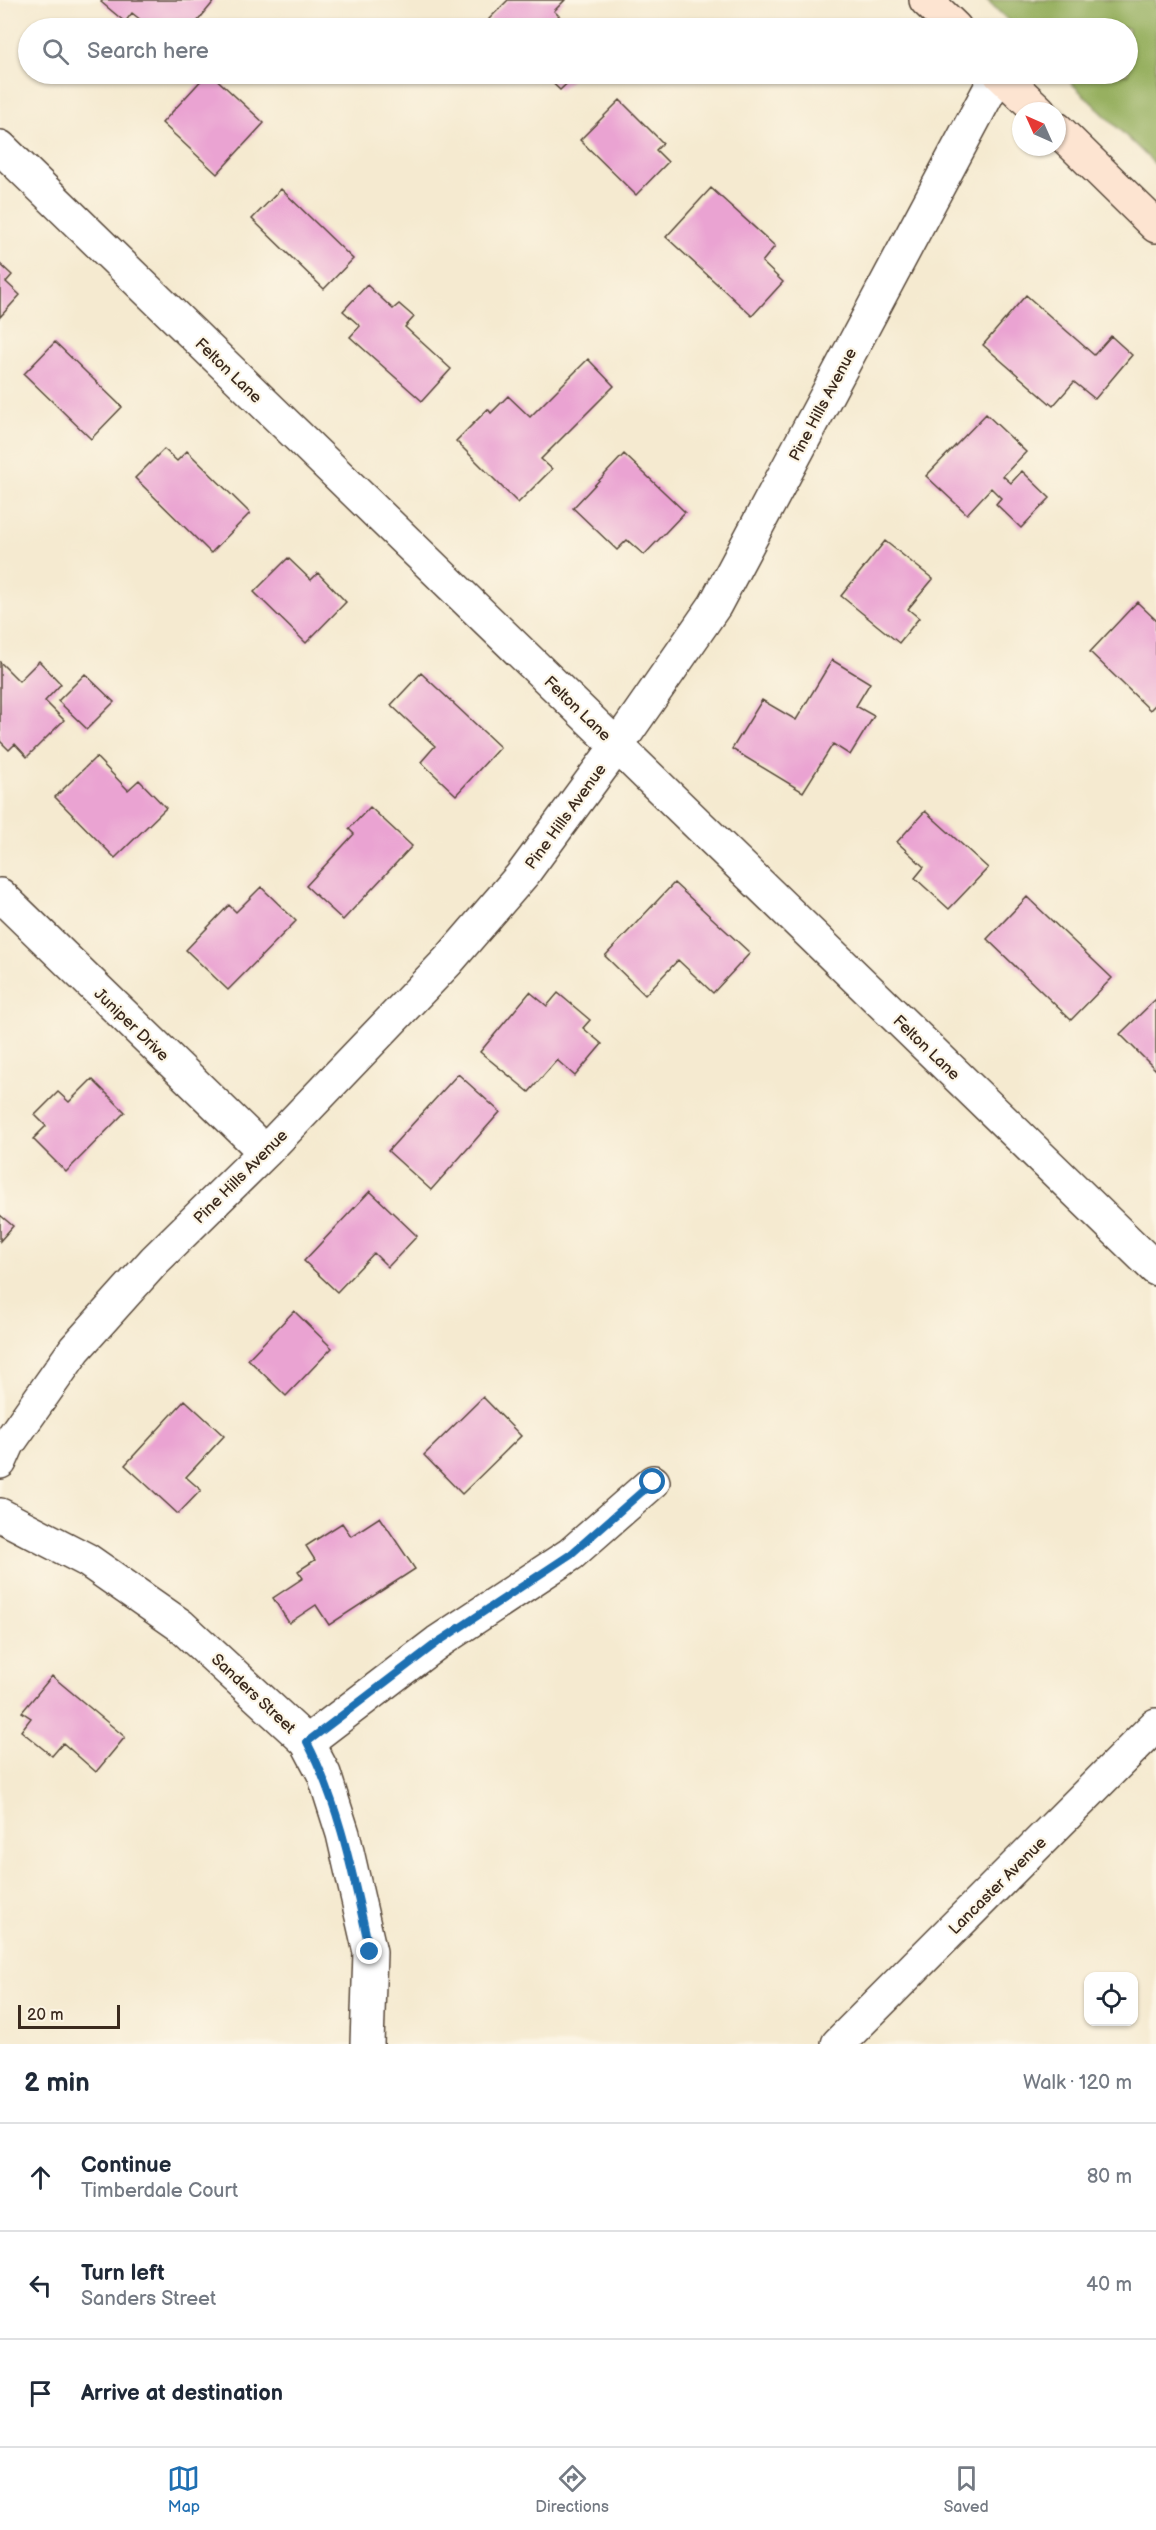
<!DOCTYPE html>
<meta charset="utf-8">
<style>
body{margin:0;font-family:"Balsamiq Sans",sans-serif;background:#f6f6f7;color:#1f2937}
.controls{position:absolute;right:18px;bottom:18px;display:grid;overflow:hidden;border-radius:12px;box-shadow:0 2px 4px #0004}
.controls button{width:54px;height:54px;display:grid;place-items:center;padding:0;border:0;border-bottom:2px solid #e0e1e3;background:#fff;color:#1f2937;font:30px sans-serif}
.compass{position:absolute;left:1012px;top:102px;width:54px;height:54px;border-radius:50%;background:#fff;box-shadow:0 2px 4px #0004;rotate:315deg}
.scale{position:absolute;left:18px;bottom:15px;width:102px;box-sizing:border-box;padding-left:6px;border:3px solid #3b2a1e;border-top:0;font-size:16px;line-height:21px;white-space:nowrap;color:#3b2a1e;-webkit-text-stroke:4px #fcf5e5;paint-order:stroke}
.stop{position:absolute;width:18px;height:18px;margin:-14px;border:4px solid #1f6fb2;border-radius:50%;background:#fff}
.stop.end{background:#1f6fb2;border-color:#fff;box-shadow:0 2px 6px #0008}
.list{margin:0;padding:0;list-style:none}
h2{display:flex;justify-content:space-between;align-items:center;height:78px;margin:0;padding:0 24px;font-size:26px}
h2 small{font-size:20px;font-weight:400;color:#747a83}
.list li{display:grid;grid-template-columns:39px 1fr auto;gap:18px;align-items:center;box-sizing:border-box;height:108px;padding:0 24px;border-top:2px solid #e0e1e3}
.list b{display:block;font-size:22px;white-space:nowrap}
.list p{margin:0;font-size:20px;white-space:nowrap;color:#747a83}
.list em{font-size:20px;font-style:normal;color:#747a83}
.icon{flex:none;width:33px;height:33px;fill:none;stroke:currentColor;stroke-width:2;stroke-linecap:round;stroke-linejoin:round}
.map{position:relative;flex:none;width:1156px;height:2044px;overflow:hidden}
.search{position:absolute;background:#fff;box-shadow:0 2px 4px #0004;left:18px;right:18px;top:18px;height:66px;display:flex;align-items:center;gap:15px;box-sizing:border-box;padding:0 21px;border-radius:33px;color:#747a83;font-size:22px}
.sheet{height:402px;background:#fff}
nav{display:flex;justify-content:space-around;align-items:center;box-sizing:border-box;height:84px;border-top:2px solid #e0e1e3;background:#fff;font-size:16px;color:#747a83}
nav a{display:grid;justify-items:center;gap:3px}
nav .on{color:#1f6fb2}
.map>svg:first-child{display:block}
.forest{fill:#97b061;stroke:#696d40;stroke-width:1.5}
.building{fill:#eaa3d2}
.lines{fill:none;stroke-linecap:round;stroke-linejoin:round}
.street-casing{stroke:#574739;stroke-width:36}
.secondary-casing{stroke:#574739;stroke-width:36}
.street{stroke:#fff;stroke-width:33}
.secondary{stroke:#fde4d1;stroke-width:33}
.route{stroke:#1f6fb2;stroke-width:8}
.labels{text-anchor:middle;stroke-width:4.5;stroke-linejoin:round;paint-order:stroke}
.street-label{font-size:16px;fill:#3b2a1e;stroke:#fcf5e5}
</style>
<div class="map">
<svg width="1156" height="2044" viewBox="0 0 1156 2044">
<rect width="100%" height="100%" fill="#fcf5e5"/>
<filter id="ink" filterUnits="userSpaceOnUse"><feTurbulence type="fractalNoise" baseFrequency=".0167" numOctaves="2"/><feDisplacementMap in="SourceGraphic" scale="12" xChannelSelector="R" yChannelSelector="G"/><feConvolveMatrix kernelMatrix="1 2 1 2 8 2 1 2 1" color-interpolation-filters="sRGB"/></filter>
<filter id="wash" filterUnits="userSpaceOnUse"><feTurbulence type="fractalNoise" baseFrequency=".008" numOctaves="4" result="noise"/><feDisplacementMap in="SourceGraphic" scale="24" xChannelSelector="R" yChannelSelector="G"/><feGaussianBlur stdDeviation="1.35" result="paint"/><feColorMatrix in="noise" values="0 0 0 0 0 0 0 0 0 0 0 0 0 0 0 0 0 1.4 0 .05"/><feComposite in="paint" operator="in"/></filter>
<g filter="url(#wash)">
<rect width="100%" height="100%" fill="#f5ead0"/>
<path class="forest" d="M987 0H1156V165L1062 74H1128V28H1016Z"/>
<g id="blocks">
<path class="building" d="M103 0H215L192 28H151L132 13 125 22 101 2Z
M508 0H565L554 11 571 28H498L489 19Z
M207 74H211L264 123 217 174 162 123Z
M543 74H577L560 90Z
M620 100 663 143 656 150 668 162 636 195 580 140Z
M711 188 775 246 762 262 783 282 752 316 666 237Z
M281 189 353 259 324 289 252 219Z
M0 264 12 275 6 282 20 295 0 317Z
M367 285 393 309 399 304 414 317 405 327 451 369 422 401 350 337 360 326 343 311Z
M1026 295 1094 355 1111 336 1132 355 1095 399 1074 382 1053 406 983 345Z
M55 342 122 407 91 439 24 374Z
M588 359 614 386 541 459 552 469 518 503 456 441 488 409 491 413 508 396 530 417Z
M986 414 1026 452 1003 476 1011 483 1022 471 1050 498 1021 528 996 504 1001 498 991 488 967 514 926 476Z
M164 449 177 461 187 451 250 513 211 553 135 478Z
M624 454 685 512 644 555 627 540 617 550 573 508Z
M885 541 933 579 908 609 919 618 899 643 841 596Z
M288 558 311 580 318 573 346 602 306 643 254 592Z
M1137 602 1156 620V704L1150 710 1090 652Z
M832 660 870 683 856 706 874 716 850 755 833 744 803 792 732 749 762 700 796 720Z
M39 661 61 684 45 701 64 720 27 757 15 744 9 750 0 741V662L19 681Z
M421 673 500 747 456 795 421 762 435 746 391 705Z
M85 674 114 702 87 729 58 701Z
M96 757 128 790 139 780 166 808 115 858 55 797Z
M370 807 412 846 343 920 306 886 354 834 349 829Z
M925 811 988 868 949 909 915 878 924 867 897 842Z
M674 883 750 953 713 993 678 960 645 995 605 956Z
M261 887 296 921 228 990 186 950 229 905 236 912Z
M1027 897 1112 978 1071 1020 987 939Z
M530 992 547 1006 558 993 590 1020 583 1028 602 1044 575 1076 557 1060 529 1092 480 1052Z
M1156 999V1070L1120 1034Z
M458 1074 500 1112 431 1190 388 1151Z
M92 1079 125 1112 66 1172 33 1139 46 1126 35 1115 58 1092 69 1102Z
M370 1191 417 1236 388 1267 374 1253 337 1292 304 1261Z
M0 1215 13 1226 0 1241Z
M294 1311 332 1348 286 1396 248 1359Z
M483 1397 521 1436 462 1494 424 1455Z
M185 1400 224 1436 186 1477 201 1490 178 1514 125 1465Z
M380 1517 415 1569 329 1625 316 1605 289 1623 273 1598 303 1578 298 1571 315 1560 306 1546 342 1523 351 1536Z
M52 1676 125 1737 96 1772 63 1743 52 1756 21 1731 31 1718 22 1712Z"/>
</g>
</g>
<g filter="url(#ink)">
<use href="#blocks" fill-opacity="0" stroke="#574739" stroke-width="1.5"/>
<g class="lines">
<defs>
<path id="street" d="M0 147 1156 1269
M0 895 265 1152
M0 1462 8 1444 75 1349 155 1260 265 1152 448 961 523 874 617 746 715 605 998 74
M0 1515 87 1560 180 1625 307 1742 324 1774 343 1834 370 1952 367 2044
M307 1742 438 1642 571 1554 653 1482
M838 2044 1156 1725"/>
<path id="secondary" d="M926 0 955 28
M1000 74 1039 111
M1057 129 1156 226"/>
</defs>
<use href="#street" class="street-casing"/>
<use href="#secondary" class="secondary-casing"/>
<use href="#street" class="street"/>
<use href="#secondary" class="secondary"/>
</g>
</g>
<g class="lines" filter="url(#ink)">
<path class="route" d="M370 1952C354 1881 341 1808 307 1742L438 1642 571 1554 653 1482"/>
</g>
<g class="labels">
<g class="street-label">
<text transform="translate(229 370) rotate(44)" y="6">Felton Lane</text>
<text transform="translate(822 404) rotate(-62)" y="6">Pine Hills Avenue</text>
<text transform="translate(578 708) rotate(44)" y="6">Felton Lane</text>
<text transform="translate(565 816) rotate(-54)" y="6">Pine Hills Avenue</text>
<text transform="translate(132 1024) rotate(44)" y="6">Juniper Drive</text>
<text transform="translate(927 1047) rotate(44)" y="6">Felton Lane</text>
<text transform="translate(240 1176) rotate(-45)" y="6">Pine Hills Avenue</text>
<text transform="translate(254 1693) rotate(43)" y="6">Sanders Street</text>
<text transform="translate(997 1885) rotate(-45)" y="6">Lancaster Avenue</text>
</g>
</g>
</svg>
<div class="controls">
<button><svg class="icon" aria-label="locate" viewBox="0 0 24 24"><circle cx="12" cy="12" r="6"/><path d="M12 2v4M12 18v4M2 12h4M18 12h4"/></svg></button>
</div>
<svg class="compass" viewBox="-18 -18 36 36"><path d="M0-13l5 13h-10z" fill="#e53935"/><path d="M0 13l5-13h-10z" fill="#747a83"/></svg>
<div class="scale">20 m</div>
<div class="stop" style="left:653px;top:1482px"></div>
<div class="stop end" style="left:370px;top:1952px"></div>
<div class="search"><svg class="icon" aria-label="search" viewBox="0 0 24 24"><circle cx="10" cy="10" r="6"/><path d="M15 15l6 6"/></svg>Search here</div>
</div>
<section class="sheet">
<h2>2 min<small>Walk · 120 m</small></h2>
<ul class="list">
<li><svg class="icon" aria-label="ahead" viewBox="0 0 24 24"><path d="M12 20V5M6 11l6-6 6 6"/></svg><div><b>Continue</b><p>Timberdale Court</p></div><em>80 m</em></li>
<li><svg class="icon" aria-label="left" viewBox="0 0 24 24"><path d="M17 20v-9H6M10 6l-5 5 5 5"/></svg><div><b>Turn left</b><p>Sanders Street</p></div><em>40 m</em></li>
<li><svg class="icon" aria-label="arrive" viewBox="0 0 24 24"><path d="M6 21V4h12l-3 4 3 4H6"/></svg><div><b>Arrive at destination</b></div></li>
</ul>
</section>
<nav>
<a class="on"><svg class="icon" aria-label="map" viewBox="0 0 24 24"><path d="M3 6l6-2 6 2 6-2v14l-6 2-6-2-6 2zM9 4v14M15 6v14"/></svg>Map</a>
<a><svg class="icon" aria-label="directions" viewBox="0 0 24 24"><path d="M12 3l9 9-9 9-9-9zM9 14v-3h6M13 9l2 2-2 2"/></svg>Directions</a>
<a><svg class="icon" aria-label="saved" viewBox="0 0 24 24"><path d="M7 4h10v16l-5-4-5 4z"/></svg>Saved</a>
</nav>
